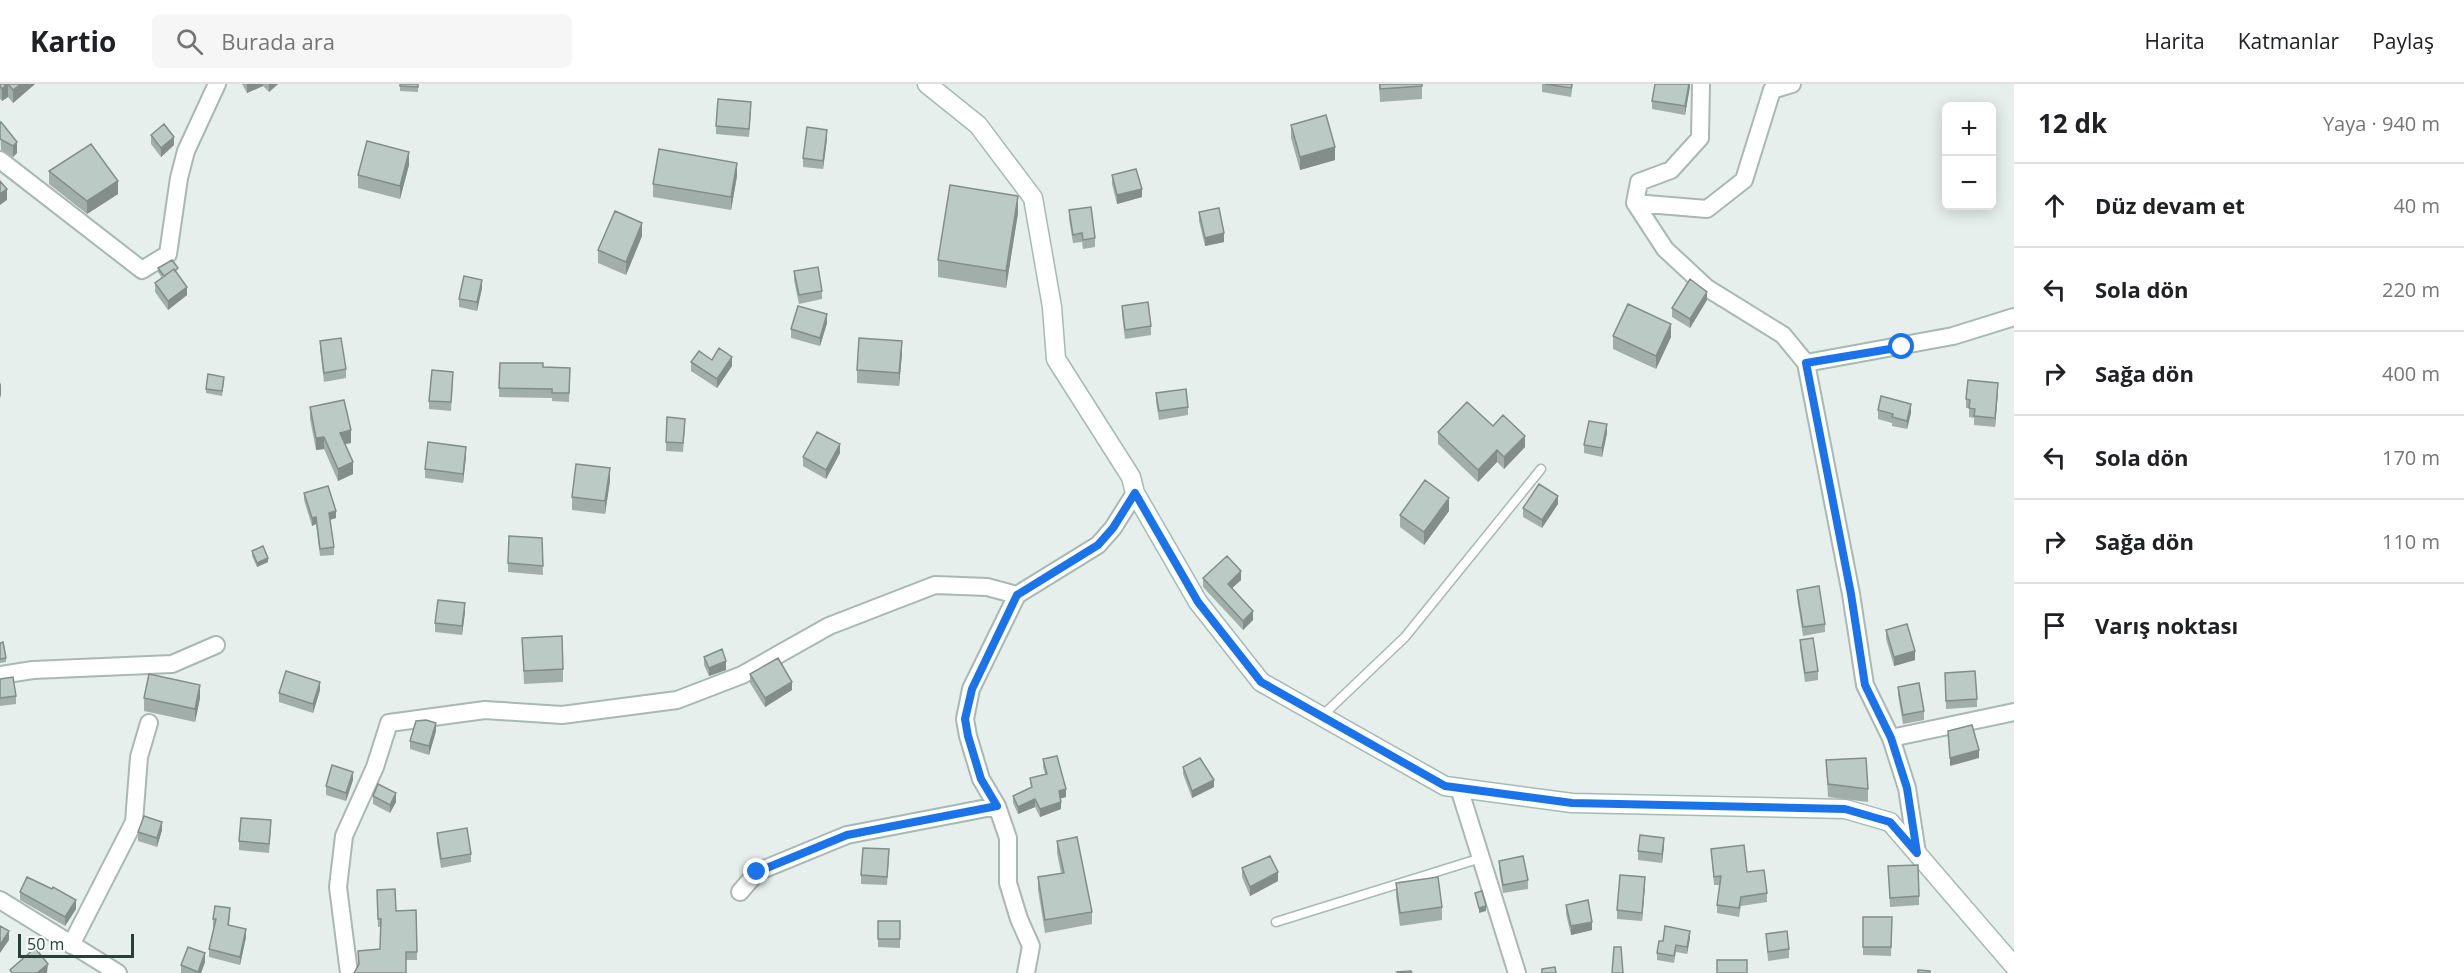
<!DOCTYPE html>
<html lang="tr">
<meta charset="utf-8">
<style>
body{margin:0;font-family:"Open Sans",sans-serif;background:#f6f6f6;color:#202124}
.controls{position:absolute;right:18px;top:18px;display:grid;overflow:hidden;border-radius:9px;box-shadow:0 3px 15px #0003}
.controls button{width:54px;height:54px;display:grid;place-items:center;padding:0;border:0;border-bottom:2px solid #e0e0e0;background:#fff;color:#202124;font:30px sans-serif}
.scale{position:absolute;left:18px;bottom:15px;width:116px;box-sizing:border-box;padding-left:6px;border:3px solid #24423a;border-top:0;font-size:16px;line-height:21px;white-space:nowrap;color:#24423a;-webkit-text-stroke:4px #f7fbf9;paint-order:stroke}
.stop{position:absolute;width:18px;height:18px;margin:-14px;border:4px solid #1a73e8;border-radius:50%;background:#fff}
.stop.end{background:#1a73e8;border-color:#fff;box-shadow:0 2px 6px #0008}
.list{margin:0;padding:0;list-style:none}
h2{display:flex;justify-content:space-between;align-items:center;height:78px;margin:0;padding:0 24px;font-size:26px}
h2 small{font-size:20px;font-weight:400;color:#757577}
.list li{display:grid;grid-template-columns:39px 1fr auto;gap:18px;align-items:center;box-sizing:border-box;height:84px;padding:0 24px;border-top:2px solid #e0e0e0}
.list b{display:block;font-size:22px;white-space:nowrap}
.list em{font-size:20px;font-style:normal;color:#757577}
.icon{flex:none;width:33px;height:33px;fill:none;stroke:currentColor;stroke-width:2;stroke-linecap:round;stroke-linejoin:round}
.map{position:relative;flex:none;width:2014px;height:889px;overflow:hidden}
header{display:flex;align-items:center;gap:36px;box-sizing:border-box;height:84px;padding:0 30px;background:#fff;border-bottom:2px solid #e0e0e0}
header strong{font-size:28px}
nav{display:flex;gap:33px;margin-inline-start:auto;font-size:21px}
.search{width:420px;height:54px;background:#f6f6f6;display:flex;align-items:center;gap:15px;box-sizing:border-box;padding:0 21px;border-radius:9px;color:#757577;font-size:22px}
main{display:flex}
aside{flex:1;background:#fff}
.map>svg:first-child{display:block}
.lines{fill:none;stroke-linecap:round;stroke-linejoin:round}
.lane-casing{stroke:#a8b8b2;stroke-width:11}
.street-casing{stroke:#a8b8b2;stroke-width:20}
.secondary-casing{stroke:#a4bbb3;stroke-width:21}
.lane{stroke:#fff;stroke-width:8}
.street{stroke:#fff;stroke-width:16}
.secondary{stroke:#fff;stroke-width:18}
.wall{fill:#a1aea9}
.shaded-wall{fill:#838d89}
.building{fill:#bbcac4;stroke:#838d89;stroke-width:1.5}
.route{stroke:#1a73e8;stroke-width:8}
</style>
<header>
<strong>Kartio</strong>
<div class="search"><svg class="icon" aria-label="search" viewBox="0 0 24 24"><circle cx="10" cy="10" r="6"/><path d="M15 15l6 6"/></svg>Burada ara</div>
<nav><a>Harita</a><a>Katmanlar</a><a>Paylaş</a></nav>
</header>
<main>
<div class="map">
<svg width="2014" height="889" viewBox="0 0 2014 889">
<rect width="100%" height="100%" fill="#e6efeb"/>
<g class="lines">
<defs>
<path id="lane" d="M1321 633 1405 553 1541 385
M1276 838 1481 774"/>
<path id="street" d="M1701 0 1700 54 1671 86 1639 98 1635 119 1665 165 1707 204 1783 251 1806 279 1851 510 1865 601 1891 654 1907 704 1917 769
M0 76 142 186 168 170 179 94 186 67 217 0
M1635 119 1707 125 1744 96 1772 6 1792 0
M1806 279 1953 252 2014 233
M0 591 33 586 172 580 216 561
M1891 654 2014 628
M1459 704 1517 889
M740 808 757 788 847 751 997 722
M0 816 118 889
M71 861 134 738 139 673 149 639
M349 889 338 803 344 752 375 683 389 639 485 626 562 631 677 616 742 591 829 542 935 501 987 503 1017 511
M1026 889 1031 862 1019 835 1008 799V754L997 722 981 695 968 652 965 635 971 605 1017 511 1098 461 1113 444 1135 409"/>
<path id="secondary" d="M927 0 978 41 1033 114 1052 223 1056 275 1131 393 1135 409 1198 518 1261 598 1445 702 1572 719 1845 725 1890 738 2014 882"/>
</defs>
<use href="#lane" class="lane-casing"/>
<use href="#street" class="street-casing"/>
<use href="#secondary" class="secondary-casing"/>
<use href="#lane" class="lane"/>
<use href="#street" class="street"/>
<use href="#secondary" class="secondary"/>
</g>
<path class="wall" d="M0 0H35L13 19 8 13 2 17 0 15Z
M242 0H278L269 8 263 2 247 9Z
M400 0H418V8L400 7Z
M1379 0H1422V15L1380 18Z
M1542 0H1573L1571 13 1542 8Z
M1690 0 1685 31 1652 25V17Z
M751 26 749 53 716 50V42Z
M0 40 17 69 13 73 1 66Z
M1291 41 1335 76 1300 86 1291 54Z
M151 51 174 61 161 73 151 60Z
M827 55 823 85 803 83V74Z
M409 81 400 115 358 104V91Z
M49 87 118 110 87 130 49 100Z
M1112 91 1142 113 1117 120 1112 100Z
M737 92 731 126 653 113V100Z
M1069 126 1095 154V163L1083 165 1082 158 1073 159 1069 135Z
M1199 128 1224 158 1205 162 1199 137Z
M1018 129 1006 204 938 193V176Z
M642 152 626 191 598 179V166Z
M158 184 178 189 177 190 187 211 168 226 155 208V199L162 194 158 188Z
M794 187 822 207V215L799 220 794 196Z
M482 204 477 227 459 223V215Z
M1707 216 1690 244 1672 233V224Z
M1122 222 1151 242V251L1125 255 1122 231Z
M827 239 820 262 791 254V245Z
M1613 252 1671 253 1656 285 1613 265Z
M320 257 346 285V294L324 298 320 265Z
M902 270 899 302 857 299V286Z
M712 276 732 282 717 304 691 287V278Z
M543 283 570 284 569 318 552 317V314L499 313V304Z
M453 296 451 327 429 325V317Z
M224 298 222 312 206 309V305Z
M1998 308 1995 343 1974 341V334L1969 333V324H1966V315Z
M1156 309 1188 323V331L1159 336 1156 318Z
M310 323 351 359 345 360 353 390 338 397 324 365 316 366 310 335Z
M1878 326 1911 329 1907 345 1892 342V339L1878 335Z
M1493 342 1525 363 1504 385 1497 378 1478 398 1438 360V348Z
M685 343 683 368 666 367V358Z
M1607 349 1602 373 1584 369V361Z
M840 369 826 395 803 382V373Z
M466 372 463 399 425 394V385Z
M610 397 605 430 572 426V413Z
M304 409 336 434 330 436 334 463V471L320 472 316 440 312 442 304 416Z
M1558 420 1542 444 1523 433V424Z
M1449 427 1424 461 1400 443V431Z
M542 454 543 491 508 488V479Z
M252 467 268 478 257 483 252 472Z
M1203 494 1241 496 1232 504 1253 536 1243 546 1203 503Z
M1797 506 1825 540V548L1803 552 1797 514Z
M465 528 462 551 435 548V539Z
M1886 546 1915 576 1894 582 1886 555Z
M522 554 563 585V598L524 600Z
M1800 556 1818 587V596L1805 598 1800 564Z
M0 559 6 574V578L0 579Z
M704 573 726 586 709 592 704 581Z
M1945 589 1977 615V623L1946 625Z
M750 590 792 606 765 623 750 599Z
M0 595 16 612V620L0 622Z
M1898 603 1924 627V636L1903 640 1898 611Z
M320 606 313 629 279 618V609Z
M144 614H200L195 638 144 627Z
M436 647 429 671 410 665V657Z
M1043 675 1066 713 1060 714 1061 725 1040 733 1035 723 1018 730 1013 719V712L1031 704 1030 694 1045 690 1043 683Z
M1826 676 1868 705V718L1828 713Z
M1183 683 1214 703 1192 714 1183 690Z
M353 696 346 717 326 711V702Z
M373 712 396 718 390 729 373 720Z
M271 745 269 769 239 766V757Z
M162 746 157 763 138 757V748Z
M437 749 471 770V778L441 784 437 758Z
M1057 757 1092 828V840L1045 849 1038 806V793L1061 789 1057 769Z
M1664 762 1662 779 1638 776V767Z
M1711 765 1747 788 1767 809V818L1741 822 1739 833 1717 829V821L1720 801H1714Z
M889 774 887 801 861 800V791Z
M1499 777 1528 796V805L1503 809 1499 785Z
M1888 782 1919 812V821L1890 823Z
M1242 784 1278 797 1250 812 1242 793Z
M1396 799 1442 823V836L1400 842 1396 812Z
M1645 801 1642 837 1617 835V826Z
M377 806 396 827 416 826 417 876H406L359 882 358 867 380 865 381 843H378Z
M20 808 76 825 65 842 20 816Z
M1566 821 1592 846 1571 851 1566 830Z
M230 831 229 841 246 853 240 881 209 873V865L214 843H213V835Z
M1863 833H1892L1891 872 1863 871Z
M878 837H900V864L878 863Z
M1766 850 1789 865V874L1768 877Z
M1690 854 1687 870 1676 868 1674 879 1657 876V869L1663 857Z
M205 878 201 889H181V881Z"/>
<path class="shaded-wall" d="M8 0V13L2 17V5Z
M21 0H35L13 19V6Z
M247 0H263V2L247 9Z
M269 0H278L269 8Z
M1689 0H1690V3L1685 31V22Z
M827 46V55L823 85V77Z
M174 53V61L161 73V64Z
M17 58V69L13 73V62Z
M1335 63V76L1300 86V73Z
M409 68V81L400 115V102Z
M737 79V92L731 126V113Z
M118 97V110L87 130V117Z
M7 105V116L0 121V110Z
M1142 105V113L1117 120V111Z
M1018 112V129L1006 204V187Z
M642 139V152L626 191V178Z
M1224 149V158L1205 162V154Z
M482 196V204L477 227V218Z
M187 203V211L168 226V217Z
M1707 208V216L1690 244V235Z
M827 230V239L820 262V254Z
M1671 240V253L1656 285V272Z
M902 257V270L899 302V289Z
M732 273V282L717 304V295Z
M1 298V311L0 314V301Z
M1998 299V308L1995 343V334Z
M1911 320V329L1907 345V337Z
M1607 340V349L1602 373V364Z
M351 346V359L340 361V349Z
M1525 352V363L1504 385V373Z
M324 353V365L316 366V354Z
M840 360V369L826 395V386Z
M466 363V372L463 399V390Z
M1497 366V378L1478 398V386Z
M353 378V390L338 397V385Z
M610 384V397L605 430V417Z
M1558 412V420L1542 444V436Z
M1449 414V427L1424 461V448Z
M336 427V434L329 436V429Z
M316 433V440L312 442V434Z
M268 474V478L257 483V479Z
M1241 487V496L1228 508V500Z
M465 519V528L462 551V542Z
M1253 527V536L1243 546V537Z
M1915 567V576L1894 582V573Z
M726 577V586L709 592V584Z
M320 598V606L313 629V620Z
M792 598V606L765 623V614Z
M200 601V614L195 638V625Z
M436 639V647L429 671V662Z
M1979 666V674L1950 682V674Z
M353 688V696L346 717V709Z
M1214 696V703L1192 714V707Z
M1066 705V713L1059 715V707Z
M396 709V718L390 729V721Z
M1035 715V723L1018 730V723Z
M1061 718V725L1040 733V725Z
M162 738V746L157 763V754Z
M1664 754V762L1662 779V770Z
M1278 788V797L1250 812V803Z
M1645 793V801L1642 837V829Z
M76 816V825L65 842V833Z
M1486 822V827L1479 829V824Z
M1592 838V846L1571 851V842Z
M246 845V853L240 881V873Z
M9 847V856L0 869V861Z
M1690 847V854L1687 870V863Z
M205 869V878L201 889H198Z
M48 880 47 889H37Z"/>
<path class="building" d="M0 0H7L2 5 0 2Z
M8 0H21L13 6Z
M400 0H418V3L400 2Z
M1380 0H1422V2L1380 5Z
M1545 0H1572L1571 4Z
M1655 0H1689L1685 22 1652 17Z
M718 15 751 18 749 45 716 42Z
M1326 31 1335 63 1300 73 1291 41Z
M1 38 17 58 13 62 0 55V40Z
M164 40 174 53 161 64 151 51Z
M807 43 827 46 823 77 803 74Z
M367 57 409 68 400 102 358 91Z
M91 60 118 97 87 117 49 87Z
M659 65 737 79 731 113 653 100Z
M1136 85 1142 105 1117 111 1112 91Z
M0 97 7 105 0 110Z
M950 101 1018 112 1006 187 938 176Z
M1091 123 1095 154 1083 156 1082 149 1073 151 1069 126Z
M1219 124 1224 149 1205 154 1199 128Z
M615 127 642 139 626 178 598 166Z
M172 176 178 184 175 187 174 185 164 192 158 184Z
M818 183 822 207 799 211 794 187Z
M174 185 187 203 168 217 155 199Z
M464 192 482 196 477 218 459 215Z
M1690 195 1707 208 1690 235 1672 224Z
M1148 218 1151 242 1125 246 1122 222Z
M1628 220 1671 240 1656 272 1613 252Z
M798 222 827 230 820 254 791 245Z
M341 254 346 285 324 289 320 257Z
M859 254 902 257 899 289 857 286Z
M719 264 732 273 717 295 691 278 699 267 712 276Z
M500 279H543V283L570 284 569 309H552V305L499 304Z
M432 286 453 288 451 318 429 317Z
M208 290 224 293 222 307 206 305Z
M1968 296 1998 299 1995 334 1974 332 1975 325 1969 324 1970 316 1966 315Z
M1186 305 1188 323 1159 327 1156 309Z
M1881 312 1911 320 1907 337 1892 333 1893 330 1878 326Z
M344 316 351 346 340 349 353 378 338 385 324 353 316 354 310 323Z
M1467 318 1493 342 1503 331 1525 352 1504 373 1497 366 1478 386 1438 348Z
M667 333 685 335 683 359 666 358Z
M1589 337 1607 340 1602 364 1584 361Z
M817 348 840 360 826 386 803 373Z
M428 358 466 363 463 390 425 385Z
M576 380 610 384 605 417 572 413Z
M1425 396 1449 414 1424 448 1400 431Z
M1539 400 1558 412 1542 436 1523 424Z
M328 402 336 427 329 429 334 463 320 465 316 433 312 434 304 409Z
M509 452 542 454 543 482 508 479Z
M263 462 268 474 257 479 252 467Z
M1227 472 1241 487 1228 500 1253 527 1243 537 1203 494Z
M1819 502 1825 540 1803 543 1797 506Z
M438 516 465 519 462 542 435 539Z
M1907 540 1915 567 1894 573 1886 546Z
M562 552 563 585 524 587 522 554Z
M1813 554 1818 587 1805 589 1800 556Z
M3 558 6 574 0 575V559Z
M722 565 726 577 709 584 704 573Z
M778 574 792 598 765 614 750 590Z
M286 587 320 598 313 620 279 609Z
M1975 587 1977 615 1946 617 1945 589Z
M149 590 200 601 195 625 144 614Z
M13 593 16 612 0 614V595Z
M1919 599 1924 627 1903 631 1898 603Z
M426 636 436 639 429 662 410 657 416 637Z
M1972 641 1979 666 1950 674 1948 647Z
M1057 672 1066 705 1059 707 1061 718 1040 725 1035 715 1018 723 1013 712 1032 703 1030 694 1047 690 1043 675Z
M1200 674 1214 696 1192 707 1183 683Z
M1866 674 1868 705 1828 700 1826 676Z
M332 681 353 688 346 709 326 702Z
M378 700 396 709 390 721 373 712Z
M144 732 162 738 157 754 138 748Z
M241 734 271 736 269 760 239 757Z
M467 744 471 770 441 775 437 749Z
M1640 751 1664 754 1662 770 1638 767Z
M1077 753 1092 828 1045 836 1038 793 1064 789 1057 757Z
M1744 761 1747 788 1764 786 1767 809 1741 813 1739 824 1717 821 1721 792 1714 793 1711 765Z
M863 764 889 765 887 793 861 791Z
M1270 772 1278 788 1250 803 1242 784Z
M1523 772 1528 796 1503 801 1499 777Z
M1918 781 1919 812 1890 814 1888 782Z
M1620 791 1645 793 1642 829 1617 826Z
M27 793 52 805 53 803 76 816 65 833 20 808Z
M1438 793 1442 823 1400 829 1396 799Z
M395 805 396 827 416 826 417 868H406V889H354L359 880 358 867 380 865 381 835H378L377 806Z
M1482 807 1486 822 1479 824 1475 809Z
M1588 816 1592 838 1571 842 1566 821Z
M215 822 230 824 228 841 246 845 240 873 209 865 216 835H213Z
M1863 833H1892L1891 863H1863Z
M878 837H900V855H878Z
M0 842 9 847 0 861Z
M1665 842 1690 847 1687 863 1676 861 1674 872 1657 869 1659 857H1663Z
M1787 847 1789 865 1768 868 1766 850Z
M188 863 205 869 198 888 181 881Z
M1614 863H1621L1623 889H1612Z
M35 864 48 880 37 889H12L10 886Z
M1717 876H1747V889H1717Z
M1555 883 1556 889H1542V885Z
M1918 886 1930 887V889H1918Z
M1411 887 1412 889H1398L1397 888Z"/>
<g class="lines">
<path class="route" d="M757 788 847 751 997 722 981 695 968 652 965 635 972 605 1017 511 1098 461 1113 444 1135 409 1198 518 1261 598 1445 702 1572 719 1845 725 1890 738 1917 769 1907 704 1891 654 1865 601 1851 510 1806 279 1902 263"/>
</g>
</svg>
<div class="controls">
<button>+</button>
<button>−</button>
</div>
<div class="scale">50 m</div>
<div class="stop" style="left:1902px;top:263px"></div>
<div class="stop end" style="left:757px;top:788px"></div>
</div>
<aside>
<h2>12 dk<small>Yaya · 940 m</small></h2>
<ul class="list">
<li><svg class="icon" aria-label="ahead" viewBox="0 0 24 24"><path d="M12 20V5M6 11l6-6 6 6"/></svg><div><b>Düz devam et</b></div><em>40 m</em></li>
<li><svg class="icon" aria-label="left" viewBox="0 0 24 24"><path d="M17 20v-9H6M10 6l-5 5 5 5"/></svg><div><b>Sola dön</b></div><em>220 m</em></li>
<li><svg class="icon" aria-label="right" viewBox="0 0 24 24"><path d="M7 20v-9h11M14 6l5 5-5 5"/></svg><div><b>Sağa dön</b></div><em>400 m</em></li>
<li><svg class="icon" aria-label="left" viewBox="0 0 24 24"><path d="M17 20v-9H6M10 6l-5 5 5 5"/></svg><div><b>Sola dön</b></div><em>170 m</em></li>
<li><svg class="icon" aria-label="right" viewBox="0 0 24 24"><path d="M7 20v-9h11M14 6l5 5-5 5"/></svg><div><b>Sağa dön</b></div><em>110 m</em></li>
<li><svg class="icon" aria-label="arrive" viewBox="0 0 24 24"><path d="M6 21V4h12l-3 4 3 4H6"/></svg><div><b>Varış noktası</b></div></li>
</ul>
</aside>
</main>
